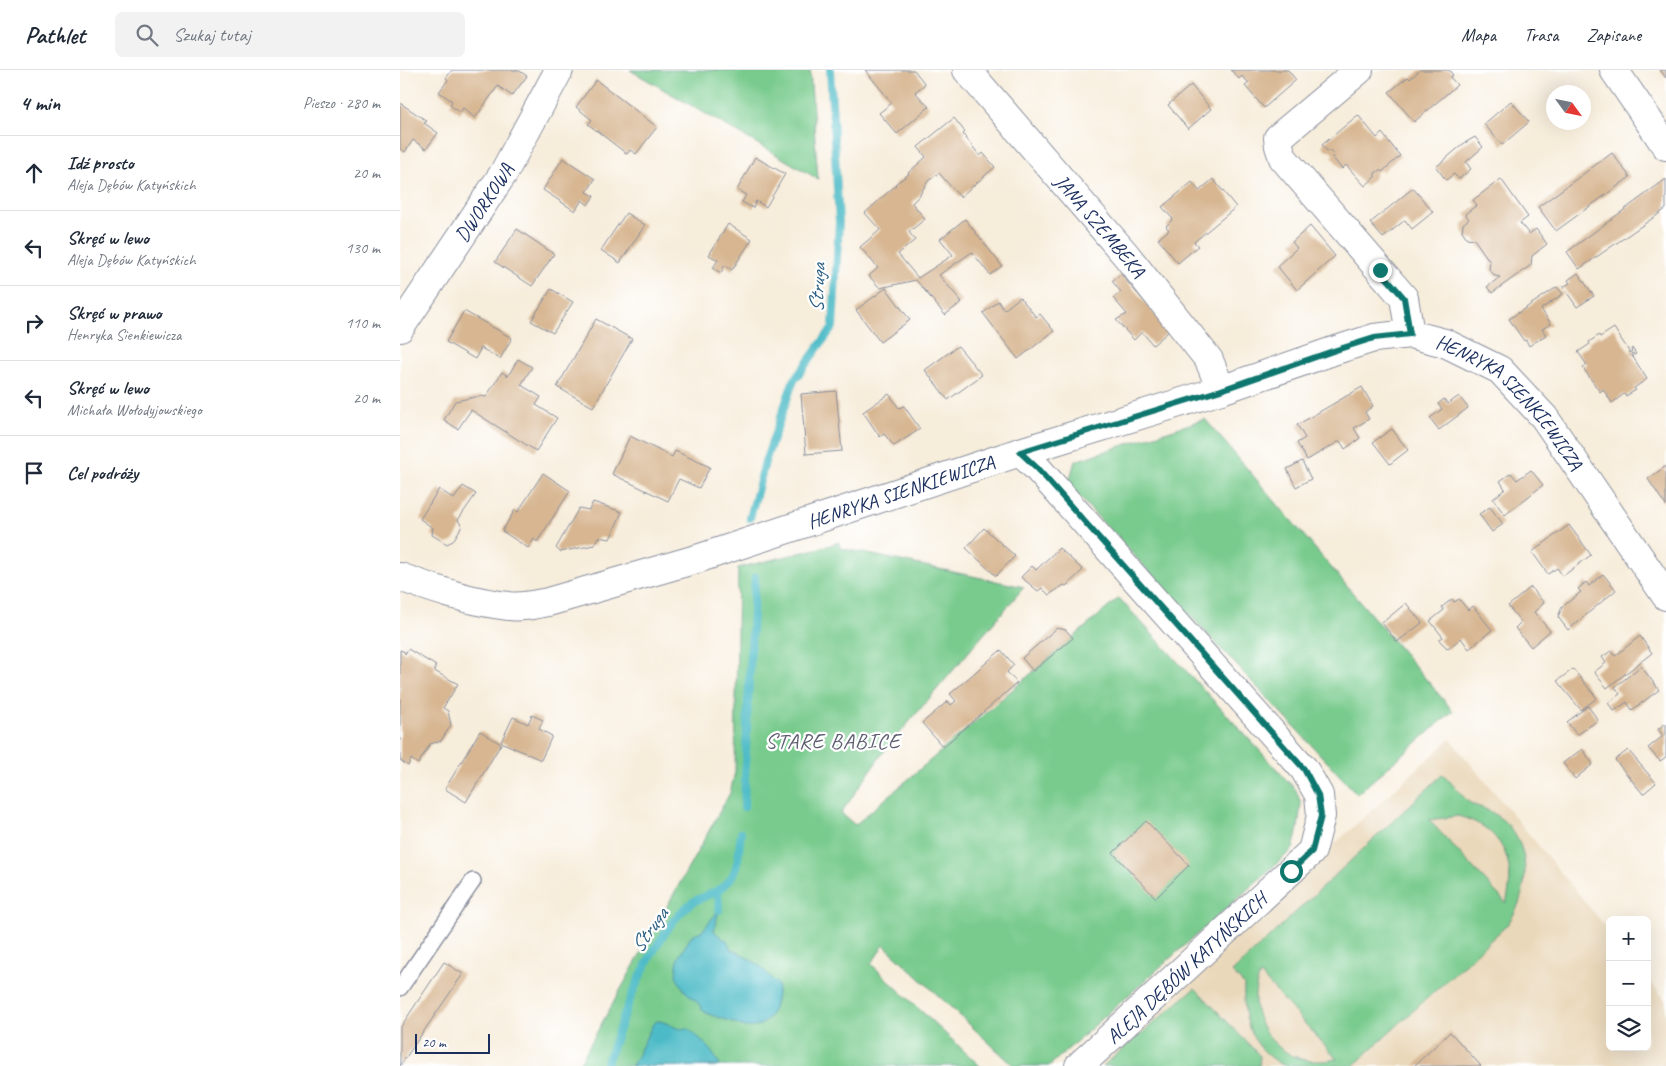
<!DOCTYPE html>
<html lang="pl">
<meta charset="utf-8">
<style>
body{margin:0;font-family:Caveat,sans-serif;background:#f2f2f3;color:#1f2937}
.controls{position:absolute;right:15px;bottom:15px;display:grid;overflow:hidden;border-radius:8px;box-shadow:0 5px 20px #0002}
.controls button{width:45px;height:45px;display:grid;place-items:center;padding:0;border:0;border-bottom:1px solid #e0e1e3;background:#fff;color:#1f2937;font:25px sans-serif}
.compass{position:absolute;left:1146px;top:15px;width:45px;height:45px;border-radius:50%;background:#fff;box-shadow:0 5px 20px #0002;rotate:123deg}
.scale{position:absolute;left:15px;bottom:12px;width:75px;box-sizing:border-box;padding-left:5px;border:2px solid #1b2f5e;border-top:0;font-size:14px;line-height:18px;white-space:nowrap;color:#1b2f5e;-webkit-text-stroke:4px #fff;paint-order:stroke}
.stop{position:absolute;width:15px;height:15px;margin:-11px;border:4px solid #0f766e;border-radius:50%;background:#fff}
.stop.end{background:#0f766e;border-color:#fff;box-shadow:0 1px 5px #0008}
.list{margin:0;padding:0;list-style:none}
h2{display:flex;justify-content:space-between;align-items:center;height:65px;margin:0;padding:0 20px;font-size:21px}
h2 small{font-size:16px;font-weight:400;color:#747a83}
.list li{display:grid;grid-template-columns:32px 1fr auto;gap:15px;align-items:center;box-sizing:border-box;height:75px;padding:0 20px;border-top:1px solid #e0e1e3}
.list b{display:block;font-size:19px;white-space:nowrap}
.list p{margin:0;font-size:16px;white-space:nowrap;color:#747a83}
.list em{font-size:16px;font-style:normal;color:#747a83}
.icon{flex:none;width:28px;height:28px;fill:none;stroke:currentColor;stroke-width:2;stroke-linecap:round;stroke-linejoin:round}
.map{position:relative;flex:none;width:1266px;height:996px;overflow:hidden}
header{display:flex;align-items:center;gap:30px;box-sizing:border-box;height:70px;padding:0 25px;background:#fff;border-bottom:1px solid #e0e1e3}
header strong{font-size:24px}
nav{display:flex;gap:28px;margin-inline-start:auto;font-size:18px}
.search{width:350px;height:45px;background:#f2f2f3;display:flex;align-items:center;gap:12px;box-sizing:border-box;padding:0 18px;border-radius:8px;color:#747a83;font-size:19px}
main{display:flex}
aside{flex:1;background:#fff}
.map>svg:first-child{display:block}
.built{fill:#ead8ba}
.green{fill:#78cb8d;stroke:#4a7d76;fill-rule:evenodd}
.water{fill:#4ebbc7;stroke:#347592}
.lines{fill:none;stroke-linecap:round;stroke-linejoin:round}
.stream{stroke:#4ebbc7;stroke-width:8}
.building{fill:#d7b691}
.service-casing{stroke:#898e9c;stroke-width:18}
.minor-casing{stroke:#898e9c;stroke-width:30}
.tertiary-casing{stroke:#898e9c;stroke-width:30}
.service{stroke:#fff;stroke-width:15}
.minor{stroke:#fff;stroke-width:28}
.tertiary{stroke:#fff;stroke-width:28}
.route{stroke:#0f766e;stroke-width:6}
.labels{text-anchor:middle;stroke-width:4.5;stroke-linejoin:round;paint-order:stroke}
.street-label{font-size:20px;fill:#1b2f5e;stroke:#fff}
.water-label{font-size:21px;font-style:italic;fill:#2d6083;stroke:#fff}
.quarter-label{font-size:22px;letter-spacing:1px;fill:#5d5e70;stroke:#fff}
</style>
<header>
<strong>Pathlet</strong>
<div class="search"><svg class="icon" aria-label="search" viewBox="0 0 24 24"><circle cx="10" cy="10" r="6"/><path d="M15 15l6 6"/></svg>Szukaj tutaj</div>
<nav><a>Mapa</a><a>Trasa</a><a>Zapisane</a></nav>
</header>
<main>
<aside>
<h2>4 min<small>Pieszo · 280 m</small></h2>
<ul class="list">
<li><svg class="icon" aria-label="ahead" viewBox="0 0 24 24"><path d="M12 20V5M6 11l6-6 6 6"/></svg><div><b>Idź prosto</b><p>Aleja Dębów Katyńskich</p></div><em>20 m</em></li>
<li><svg class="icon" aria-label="left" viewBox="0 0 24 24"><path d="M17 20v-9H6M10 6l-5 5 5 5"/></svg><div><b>Skręć w lewo</b><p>Aleja Dębów Katyńskich</p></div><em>130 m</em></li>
<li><svg class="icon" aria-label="right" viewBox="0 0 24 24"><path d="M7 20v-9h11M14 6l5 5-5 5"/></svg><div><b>Skręć w prawo</b><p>Henryka Sienkiewicza</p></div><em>110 m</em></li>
<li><svg class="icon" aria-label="left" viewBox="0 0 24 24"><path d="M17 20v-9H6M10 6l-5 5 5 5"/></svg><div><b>Skręć w lewo</b><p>Michała Wołodyjowskiego</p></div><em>20 m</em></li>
<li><svg class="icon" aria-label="arrive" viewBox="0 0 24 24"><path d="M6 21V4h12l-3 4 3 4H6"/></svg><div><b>Cel podróży</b></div></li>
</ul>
</aside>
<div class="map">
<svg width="1266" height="996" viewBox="0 0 1266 996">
<rect width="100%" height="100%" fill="#fff"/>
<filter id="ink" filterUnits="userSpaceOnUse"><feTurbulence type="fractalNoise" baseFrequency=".02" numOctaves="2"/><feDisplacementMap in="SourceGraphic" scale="10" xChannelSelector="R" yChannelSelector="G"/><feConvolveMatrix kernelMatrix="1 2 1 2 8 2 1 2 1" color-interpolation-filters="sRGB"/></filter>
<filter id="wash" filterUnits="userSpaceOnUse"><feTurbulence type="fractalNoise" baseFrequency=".0096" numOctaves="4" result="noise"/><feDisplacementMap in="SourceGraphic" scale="20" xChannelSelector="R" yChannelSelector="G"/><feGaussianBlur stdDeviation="1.12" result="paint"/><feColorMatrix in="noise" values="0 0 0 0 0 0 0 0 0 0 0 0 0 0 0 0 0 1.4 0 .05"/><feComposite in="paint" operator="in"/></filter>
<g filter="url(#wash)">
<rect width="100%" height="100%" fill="#f7eddb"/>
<path class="built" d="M1050 669 1210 862V977H1247V908L1266 931V996H691Z"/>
<path class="green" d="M230 0H410L418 109Z
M805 349 1053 641 957 724 668 415 675 391Z
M439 472 440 478 624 517 482 684 441 743 455 755 719 528 896 720 901 734 898 758 893 779 649 996H614L484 875 471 894 580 996H178L330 723 335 702 338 498 424 477Z
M1043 704C1050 711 1065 730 1072 734 1077 737 1082 737 1087 740 1096 744 1105 751 1111 759 1133 786 1127 830 1106 856L953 996C943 996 891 996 884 995 879 994 875 990 871 987 847 969 843 943 844 915L832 902ZM1058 746C1101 757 1118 791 1106 833L1029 750ZM860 905H861L937 989C924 992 910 992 898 988 865 976 845 938 860 905Z
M795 918 860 986 859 996H703Z"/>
<path class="water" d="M319 840 314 861 324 870 326 869 331 879 338 882 360 896 378 915C377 933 371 960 346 957 340 956 333 952 327 950 318 947 310 946 302 940L301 936 285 921 278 910 276 905 278 888 292 865 303 860Z
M257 951C268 951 277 962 287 958 301 968 313 981 320 996H232L253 954Z"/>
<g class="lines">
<path class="stream" d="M350 448 365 392 393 312 433 257 439 152 430 0
M344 737 348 631 355 507
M318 821 319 840
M206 996C222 949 238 901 267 860 272 852 285 837 293 832 306 825 323 821 331 808 339 796 339 777 341 763"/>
</g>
<g id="blocks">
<path class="building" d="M52 0H118L127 6 112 26 98 16 75 48 63 38 60 43 50 35 52 31 39 22 48 10 46 8Z
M465 0H514L525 14 515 22 529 37 497 64 479 43 492 33Z
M831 0H888L896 10 864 38 845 16 849 13 842 6 839 9Z
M1020 0H1049L1053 5 1050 7 1057 15 1014 52 989 22 1008 7 1010 9Z
M1260 0H1266V8Z
M196 10 257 57 236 84 230 80 227 84 188 54 192 50 176 37Z
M791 15 811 39 788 59 768 35Z
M1111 31 1129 52 1102 75 1084 54Z
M0 33 27 51 24 53 38 63 26 79 13 70 5 82 0 79Z
M958 45 977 68 982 63 1000 86 982 102 980 100 975 103V107L965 116 946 95 942 99 932 87 934 85 931 81H927L922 75Z
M554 48 565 62 563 64 580 86 583 83 595 97 560 127 539 103 528 111 519 126 512 133 525 149 509 162 515 170 498 184 518 208 553 185 540 169 565 149 602 196 590 205 572 182 539 205 562 232 545 245 516 210 480 218 469 206 478 198 460 177 480 160 465 143 496 115 495 114 509 104 508 103 526 87 518 77Z
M1075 67 1083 77 1066 92 1071 99 1059 109 1054 104 1046 110 1036 97 1063 74Z
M1212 83 1230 107 1156 161 1138 137Z
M355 87 385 104 366 137 356 131 353 138 342 132 346 125 337 120Z
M163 88 195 109 187 122 194 126 188 135 182 130 175 141 143 120Z
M813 109 836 137 794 172 798 176 778 193 758 169 769 160 766 156 773 149 762 137 792 112 799 121Z
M1101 109 1128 147 1120 153 1129 164 1136 159 1147 174 1132 186 1131 195 1092 223 1087 217 1100 207 1095 206 1089 199 1090 192 1074 169 1067 168 1062 161 1063 154 1069 149 1065 144 1077 135 1073 130Z
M1266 109V139L1179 199 1167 182Z
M1013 118 1033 142 1012 159 1005 150 983 168 970 153Z
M226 143 245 155 220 193 201 180Z
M328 154 352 169 332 200 325 195 321 203 313 198 318 190 309 185Z
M910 156 935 186 897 220 877 196 897 178 892 172Z
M117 159 154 184 132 216 95 192Z
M1178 203 1194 226 1177 237 1163 217 1170 213 1168 210Z
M721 204 769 261 753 275 742 262 734 270 716 250 727 244 713 228 721 222 712 211Z
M1157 217 1163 224 1141 239 1151 254 1142 259 1146 265 1129 276 1126 270 1124 271 1109 249Z
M486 218 510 250 480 272 456 240Z
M151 219 173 232 153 263 131 251Z
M620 227 636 247 640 244 654 261 618 289 583 243 598 231 604 240Z
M64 241 112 268 100 289 81 278 75 289 46 272Z
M196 249 232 269 193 337 157 317Z
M1214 258 1230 283 1232 281 1231 279 1232 278 1236 284 1234 285 1233 283 1231 284 1247 309 1234 318 1236 320 1226 326 1224 324 1212 333 1203 319 1200 322 1183 298 1187 295 1178 282 1190 274 1189 272 1199 265 1200 267Z
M558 276 582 305 548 330 525 300Z
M118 289 132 297 121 315 141 327 136 335 157 348 136 381 71 340 58 359 44 350 55 331 80 326 86 327 102 302 108 306Z
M962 317 973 336 965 342 969 349 954 358 960 368 945 379 940 371 907 390 897 373 905 368 897 355Z
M436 321 442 381 406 384 401 324Z
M489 324 499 338 504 336 520 359 494 376 484 364 480 367 463 342Z
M1059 326 1068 338 1039 360 1030 348 1042 339 1038 334 1044 329 1048 334Z
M992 359 1008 380 990 394 973 372Z
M230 366 272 387 275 381 310 397 299 418 279 409 268 431 212 404Z
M902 391 911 409 896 417 887 399Z
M1266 396V436L1248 409Z
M1131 400 1143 415 1105 445 1093 429 1105 419 1100 411 1111 403 1117 410Z
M143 403 170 421 137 472 134 469 128 478 102 461 115 440 118 442Z
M63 416 76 424 58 450 62 456 53 471 47 474 32 465 33 458 20 449 39 419 54 429Z
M193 432 222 442 210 469 198 467 194 475 160 482 156 478 179 438 189 440Z
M1090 437 1103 454 1092 462 1079 444Z
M1169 455 1191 485 1163 506 1157 498 1148 504 1132 482Z
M584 458 615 486 596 506 566 478Z
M659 478 683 500 666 516 664 515 649 525 642 518 638 521 621 507 632 496 636 500Z
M1203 504 1216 520 1168 560 1158 547 1162 537 1181 522 1178 519 1186 512 1189 516Z
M1131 517 1144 533 1134 542 1150 561 1131 577 1115 558 1121 552 1108 536Z
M1052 529 1054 532 1059 529 1068 540 1073 536 1092 560 1069 579 1061 568 1048 579 1039 570 1043 567 1030 551 1044 540 1042 537Z
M1006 533 1022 553 997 572 982 553Z
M657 558 666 560 673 568 633 601 622 588Z
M1240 566 1252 583 1207 618 1194 602 1206 593 1202 587 1211 581 1215 586Z
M8 579 33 594 36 596 34 599 36 602 58 614 43 638 48 641 51 655 41 671 30 674 18 694 11 689 8 696 0 690V580L5 582V584Z
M601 580 614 595 607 602 617 613 543 677 522 653 548 631 551 635 556 631 550 624Z
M1241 596 1259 620 1232 640 1227 632 1214 641 1208 633 1220 624 1215 617Z
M1173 599 1197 628 1181 640 1157 611Z
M1188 636 1198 650 1177 665 1167 652Z
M132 645 143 650 139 659 152 666 141 690 101 672 113 647 128 654Z
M1266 653V687L1260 691 1248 678 1263 666 1258 659Z
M80 661 101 674 66 732 45 719Z
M1182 679 1193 694 1175 709 1163 693Z
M1228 680 1256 713 1243 724 1215 690Z
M746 751 789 795 756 828 713 783Z
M44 892 63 904 0 996V958Z
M1050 962 1081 996H1014Z"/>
</g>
</g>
<g filter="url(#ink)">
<use href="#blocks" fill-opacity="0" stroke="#898e9c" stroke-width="1"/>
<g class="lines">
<defs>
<path id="service" d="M0 918 73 811"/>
<g id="minor">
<path id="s1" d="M567 0 726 185 809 290 821 320"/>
<path d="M959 0 878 68 879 76 883 88 1004 228 1010 264"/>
<path d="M1214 0 1266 76"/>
<path id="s2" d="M0 258 103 104 159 0"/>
<path d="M620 382 637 398 904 699 919 725 921 746 912 781 679 996"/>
</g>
<g id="tertiary">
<path id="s3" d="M0 507C36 520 71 532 109 536 122 538 136 534 148 532L300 488 620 382 821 320 933 281 974 268 1010 264 1045 273 1100 300 1144 347 1266 526"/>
</g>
</defs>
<use href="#service" class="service-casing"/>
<use href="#minor" class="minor-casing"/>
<use href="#tertiary" class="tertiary-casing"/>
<use href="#service" class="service"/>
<use href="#minor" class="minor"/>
<use href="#tertiary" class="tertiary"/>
</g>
</g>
<g class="lines" filter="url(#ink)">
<path class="route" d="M891 801 912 781 921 746 918 725 904 699 637 398 620 382 821 320 933 281 974 268 1010 264 1004 228 980 200"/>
</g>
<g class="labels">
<g class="street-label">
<text dy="7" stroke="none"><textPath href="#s2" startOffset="151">DWORKOWA</textPath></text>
<text dy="7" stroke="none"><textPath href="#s1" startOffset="205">JANA SZEMBEKA</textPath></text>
<text dy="7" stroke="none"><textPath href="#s3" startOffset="1181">HENRYKA SIENKIEWICZA</textPath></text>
<text dy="7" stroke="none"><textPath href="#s3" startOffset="522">HENRYKA SIENKIEWICZA</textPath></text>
<text transform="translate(786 898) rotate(-43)" y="7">ALEJA DĘBÓW KATYŃSKICH</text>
</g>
<g class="water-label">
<text transform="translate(417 218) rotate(-87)" y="7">Struga</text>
<text transform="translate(249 860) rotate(-55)" y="7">Struga</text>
</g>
<g class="quarter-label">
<text x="433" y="678">STARE BABICE</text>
</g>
</g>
</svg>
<div class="controls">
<button>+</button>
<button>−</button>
<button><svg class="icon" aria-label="layers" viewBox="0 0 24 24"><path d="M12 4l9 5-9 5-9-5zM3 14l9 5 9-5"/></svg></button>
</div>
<svg class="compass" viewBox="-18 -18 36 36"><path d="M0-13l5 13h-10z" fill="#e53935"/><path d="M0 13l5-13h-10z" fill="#747a83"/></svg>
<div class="scale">20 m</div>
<div class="stop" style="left:891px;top:801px"></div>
<div class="stop end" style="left:980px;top:200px"></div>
</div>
</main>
